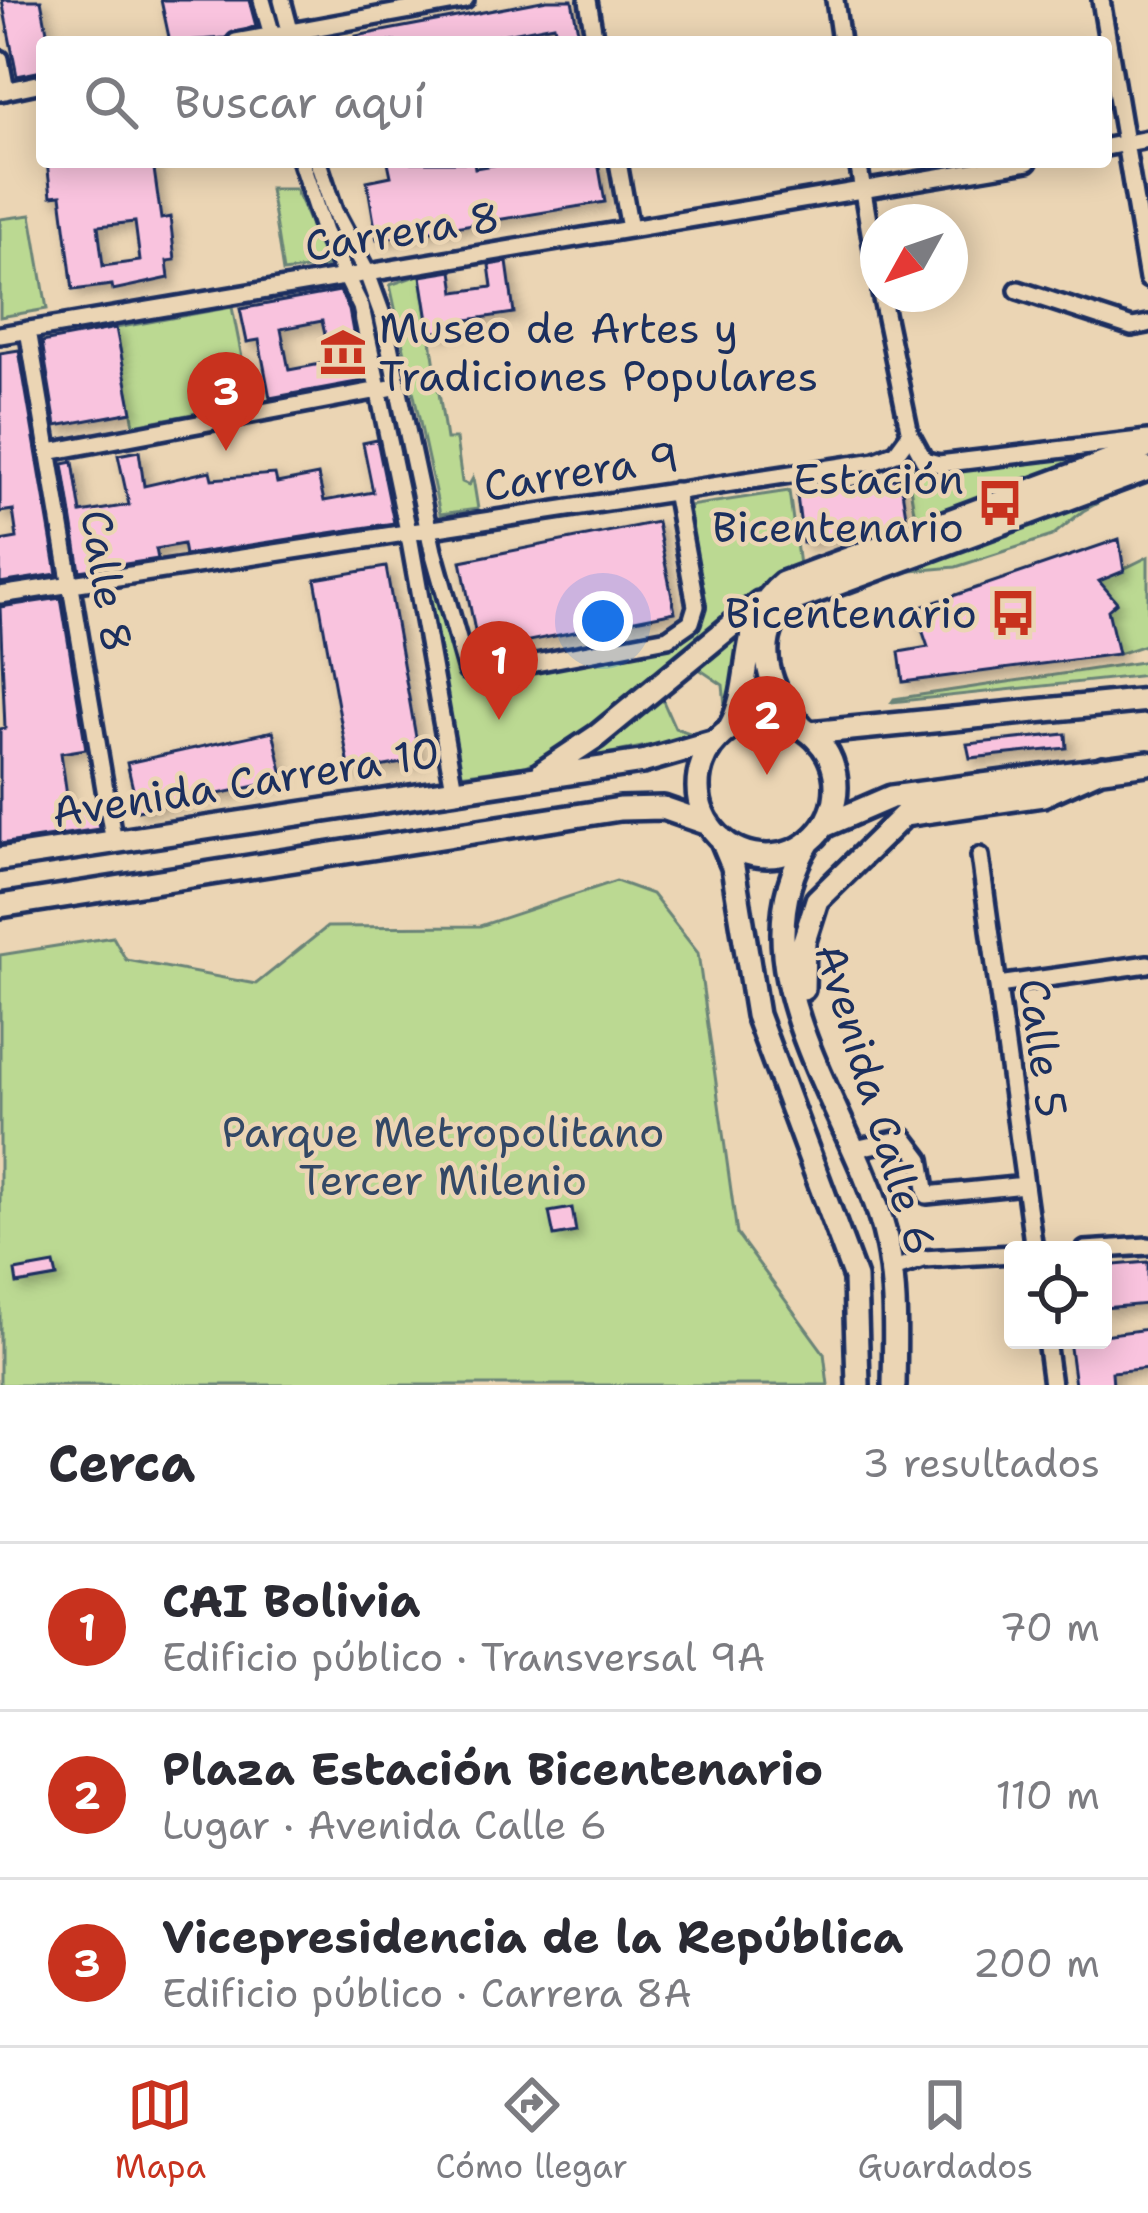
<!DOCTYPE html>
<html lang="es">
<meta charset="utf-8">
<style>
body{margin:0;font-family:"Shantell Sans",sans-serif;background:#f7f7f7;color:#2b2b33}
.controls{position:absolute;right:36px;bottom:36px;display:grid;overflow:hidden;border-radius:12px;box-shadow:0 6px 30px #0003}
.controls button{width:108px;height:108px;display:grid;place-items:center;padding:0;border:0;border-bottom:3px solid #e1e1e2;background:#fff;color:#2b2b33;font:60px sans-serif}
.compass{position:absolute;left:860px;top:204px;width:108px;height:108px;border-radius:50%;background:#fff;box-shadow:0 6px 30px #0003;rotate:230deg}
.you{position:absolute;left:603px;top:621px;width:42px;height:42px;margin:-30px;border:9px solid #fff;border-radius:50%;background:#1a73e8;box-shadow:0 0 0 18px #1a73e833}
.badge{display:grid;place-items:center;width:78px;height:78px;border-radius:50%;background:#c8321e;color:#fff;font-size:39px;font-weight:700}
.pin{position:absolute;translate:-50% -99px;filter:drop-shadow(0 3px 6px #0008)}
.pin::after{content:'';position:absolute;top:63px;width:42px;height:36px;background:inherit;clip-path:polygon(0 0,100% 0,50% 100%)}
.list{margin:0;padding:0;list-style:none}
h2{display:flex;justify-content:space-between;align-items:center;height:156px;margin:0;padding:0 48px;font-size:51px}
h2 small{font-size:39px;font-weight:400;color:#7c7c81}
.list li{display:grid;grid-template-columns:78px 1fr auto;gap:36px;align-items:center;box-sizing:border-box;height:168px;padding:0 48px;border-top:3px solid #e1e1e2}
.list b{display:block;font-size:45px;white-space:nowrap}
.list p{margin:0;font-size:39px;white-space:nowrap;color:#7c7c81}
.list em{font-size:39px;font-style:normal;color:#7c7c81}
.icon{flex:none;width:66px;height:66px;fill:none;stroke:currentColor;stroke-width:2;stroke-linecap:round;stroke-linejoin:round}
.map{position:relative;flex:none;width:1148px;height:1385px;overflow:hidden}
.search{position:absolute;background:#fff;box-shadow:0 6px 30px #0003;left:36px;right:36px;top:36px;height:132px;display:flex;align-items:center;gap:30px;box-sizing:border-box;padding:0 42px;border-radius:12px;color:#7c7c81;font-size:45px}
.sheet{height:660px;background:#fff}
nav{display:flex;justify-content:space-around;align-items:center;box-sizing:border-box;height:168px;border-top:3px solid #e1e1e2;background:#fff;font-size:33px;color:#7c7c81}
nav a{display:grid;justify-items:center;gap:6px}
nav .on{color:#c8321e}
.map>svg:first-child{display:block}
.green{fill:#bbd992;stroke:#6b8478;stroke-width:3}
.building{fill:#f9c3de;stroke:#1b2f5e;stroke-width:3;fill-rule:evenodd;filter:url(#shadow)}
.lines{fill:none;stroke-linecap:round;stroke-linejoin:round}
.minor-casing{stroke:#1b2f5e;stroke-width:24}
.major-casing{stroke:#1b2f5e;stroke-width:30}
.minor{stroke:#ebd5b4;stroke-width:15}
.major{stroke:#ebd5b4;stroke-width:21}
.labels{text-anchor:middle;stroke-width:9;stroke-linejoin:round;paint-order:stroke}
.street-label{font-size:42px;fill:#1b2f5e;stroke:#ebd5b4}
.poi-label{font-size:42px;fill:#1b2f5e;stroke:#ebd5b4;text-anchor:end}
.park-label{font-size:42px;fill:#334866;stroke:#ebd5b4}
</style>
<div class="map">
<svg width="1148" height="1385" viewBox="0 0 1148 1385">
<defs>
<filter id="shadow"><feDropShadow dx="5.5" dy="5.5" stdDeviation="6" flood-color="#0004"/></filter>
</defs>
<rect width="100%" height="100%" fill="#ebd5b4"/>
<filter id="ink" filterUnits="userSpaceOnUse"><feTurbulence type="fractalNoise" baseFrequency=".00833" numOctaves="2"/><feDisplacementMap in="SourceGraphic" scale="24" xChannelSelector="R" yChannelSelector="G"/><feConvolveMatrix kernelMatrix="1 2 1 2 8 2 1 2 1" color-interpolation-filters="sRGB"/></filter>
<g filter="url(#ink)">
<path class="green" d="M270 189H295L329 266 283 272Z
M31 215 47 309 0 317V219Z
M421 274 446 439H456L462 482 469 485 473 478 478 509 440 514 390 285Z
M232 307 251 403 134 425 116 328Z
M1106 453 916 524 907 468 929 472Z
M1140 480 1083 511 1052 536 956 567 877 574Z
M789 491 799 565 581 738 526 766 459 775 421 558 429 557 457 664 466 678 480 682 679 643 701 623 703 613 689 506Z
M1148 557V644L1118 654 1099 581Z
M744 624 738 687 726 715 723 685 693 665Z
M1148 661V675L892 702 894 699Z
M659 692 675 728 699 736 575 760Z
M616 881 652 894 698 953 737 1234 824 1353 828 1385H0V955L113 937 126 960 256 984 327 927 480 926Z"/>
<path class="building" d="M2 0H41L49 42H42V71L17 76Z
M161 0H249L256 26 225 38 170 42Z
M547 0H572L580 42H558L554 25 495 36 504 42H357L356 36Z
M47 162H153L161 219 170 217 175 260 167 261 169 278 113 290 112 285 73 290 61 195 51 196ZM135 222 140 261 103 266 98 226Z
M388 162H474L475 168 511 162H598L605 202 377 240 367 181 391 176Z
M507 262 514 313 460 321 461 328 430 333 421 276 452 271 455 292 492 287 489 265Z
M340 291 349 310 362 381 270 398 259 340 247 342 240 309ZM322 321 331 362 289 370 281 329Z
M116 328 132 412 56 426 42 342Z
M19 350 57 574 0 583V541L17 538 13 510 0 512V353Z
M377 440 394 523 185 555 183 544 156 549 158 559 80 571 63 464 73 462 81 513 129 505 118 455 139 451 144 486 210 471 212 479 275 474 277 483 318 475 324 501 373 492 363 443Z
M900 478 907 521 803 543 797 496Z
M657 522 675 612 479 651 461 561Z
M1119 539 1124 571 1099 581 1117 602 1108 610 1118 654 903 682 899 652 928 647 915 609Z
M386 567 420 760 350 772 315 579Z
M61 598 86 749 61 753 69 810 96 805 99 829 0 844V729L5 728 0 607Z
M273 731 284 780 138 811 127 763Z
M1066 734 1067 748 970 758 967 744Z
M572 1208 576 1232 554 1236 549 1212Z
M1148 1262V1304L1103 1308V1266Z
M54 1264 57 1277 17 1284 15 1271Z
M1148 1329V1368L1112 1372 1113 1385H1075L1069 1340H1103V1335Z"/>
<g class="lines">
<defs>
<path id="minor" d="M262 0 274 42
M282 0 293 42
M588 0 595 42
M835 0 841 42
M1101 0 1148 279
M236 42 465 0
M0 59 6 91
M0 92 42 83
M1106 147 1148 139
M301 162 324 232 361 307 409 536 454 789
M318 162 334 211 367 273 383 317 433 551 467 671 477 674 668 638 691 622 696 606 675 491
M618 162 630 229
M858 162 878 279
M1018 290 1132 327 1148 324
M881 294 910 434 924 460 939 464 1148 439
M28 330 114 843
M0 335 1028 162
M49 452 390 388
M0 595 876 461 896 453 910 434
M980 856 1034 1250
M998 985 1148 964
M859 1148 905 1138 921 1159 927 1195 1025 1185
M1085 1250 1148 1246
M891 1270 923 1259 1013 1254
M1046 1340 1052 1385"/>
<path id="major" d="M698 787a69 69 0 1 1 138 0a69 69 0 1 1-138 0Z
M802 727C769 692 748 639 791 601L1148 469
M729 729C757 681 735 622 783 583L1148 447
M810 733 1148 700
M543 772 597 736 759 603
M826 825 891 797 1148 763
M721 838 733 867 757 1015 855 1278 858 1385
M809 842C730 966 852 1110 884 1230 897 1280 895 1333 894 1385
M0 859 642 762 715 741
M0 906 620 809 663 808 709 824
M803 989 804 941 817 900 904 815 1043 795 1103 768"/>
</defs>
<use href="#minor" class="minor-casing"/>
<use href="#major" class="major-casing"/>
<use href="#minor" class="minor"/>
<use href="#major" class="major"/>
</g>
</g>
<defs>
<symbol id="museum-bare" viewBox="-9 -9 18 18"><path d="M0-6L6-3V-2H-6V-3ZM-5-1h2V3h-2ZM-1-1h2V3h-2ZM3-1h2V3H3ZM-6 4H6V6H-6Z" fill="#c8321e" stroke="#ebd5b4" stroke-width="2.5" paint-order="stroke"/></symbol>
<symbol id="bus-bare" viewBox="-9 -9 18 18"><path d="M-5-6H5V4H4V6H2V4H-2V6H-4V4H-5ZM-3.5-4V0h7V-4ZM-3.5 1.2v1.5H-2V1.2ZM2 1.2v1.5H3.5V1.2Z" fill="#c8321e" stroke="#ebd5b4" stroke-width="2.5" paint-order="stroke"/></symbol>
</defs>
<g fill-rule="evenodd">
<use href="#museum-bare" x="310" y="319" width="66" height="66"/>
<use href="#bus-bare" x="967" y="470" width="66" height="66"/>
<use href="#bus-bare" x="980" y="580" width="66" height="66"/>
</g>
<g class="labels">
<g class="street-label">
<text transform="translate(402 231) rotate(-9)" y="15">Carrera 8</text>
<text transform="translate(581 471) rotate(-9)" y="15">Carrera 9</text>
<text transform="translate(107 581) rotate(81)" y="15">Calle 8</text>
<text transform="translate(246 782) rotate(-9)" y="15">Avenida Carrera 10</text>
<text transform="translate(1043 1048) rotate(82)" y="15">Calle 5</text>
<text transform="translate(876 1099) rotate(73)" y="15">Avenida Calle 6</text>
</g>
<g class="poi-label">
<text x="379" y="343" text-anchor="start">Museo de Artes y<tspan x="379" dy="48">Tradiciones Populares</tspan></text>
<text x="964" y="494">Estación<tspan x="964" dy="48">Bicentenario</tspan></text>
<text x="977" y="628">Bicentenario</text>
</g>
<g class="park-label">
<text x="443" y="1147">Parque Metropolitano<tspan x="443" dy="48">Tercer Milenio</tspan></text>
</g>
</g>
</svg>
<div class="controls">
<button><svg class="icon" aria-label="locate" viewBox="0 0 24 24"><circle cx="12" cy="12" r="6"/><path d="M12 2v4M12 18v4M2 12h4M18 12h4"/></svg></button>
</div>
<svg class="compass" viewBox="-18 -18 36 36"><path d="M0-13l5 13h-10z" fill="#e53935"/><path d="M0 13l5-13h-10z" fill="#7c7c81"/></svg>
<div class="you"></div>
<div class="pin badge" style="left:499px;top:720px">1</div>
<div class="pin badge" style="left:767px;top:775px">2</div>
<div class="pin badge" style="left:226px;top:451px">3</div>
<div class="search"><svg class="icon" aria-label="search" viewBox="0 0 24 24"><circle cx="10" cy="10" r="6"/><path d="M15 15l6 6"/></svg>Buscar aquí</div>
</div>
<section class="sheet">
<h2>Cerca<small>3 resultados</small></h2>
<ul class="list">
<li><span class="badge">1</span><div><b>CAI Bolivia</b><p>Edificio público · Transversal 9A</p></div><em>70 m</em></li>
<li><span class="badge">2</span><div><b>Plaza Estación Bicentenario</b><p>Lugar · Avenida Calle 6</p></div><em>110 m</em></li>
<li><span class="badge">3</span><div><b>Vicepresidencia de la República</b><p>Edificio público · Carrera 8A</p></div><em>200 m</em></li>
</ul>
</section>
<nav>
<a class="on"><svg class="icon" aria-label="map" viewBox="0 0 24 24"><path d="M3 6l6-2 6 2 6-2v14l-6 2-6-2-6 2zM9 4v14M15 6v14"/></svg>Mapa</a>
<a><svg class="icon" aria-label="directions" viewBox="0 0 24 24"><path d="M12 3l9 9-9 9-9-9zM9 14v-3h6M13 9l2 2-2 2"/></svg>Cómo llegar</a>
<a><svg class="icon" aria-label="saved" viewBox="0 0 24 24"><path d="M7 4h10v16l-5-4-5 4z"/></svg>Guardados</a>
</nav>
